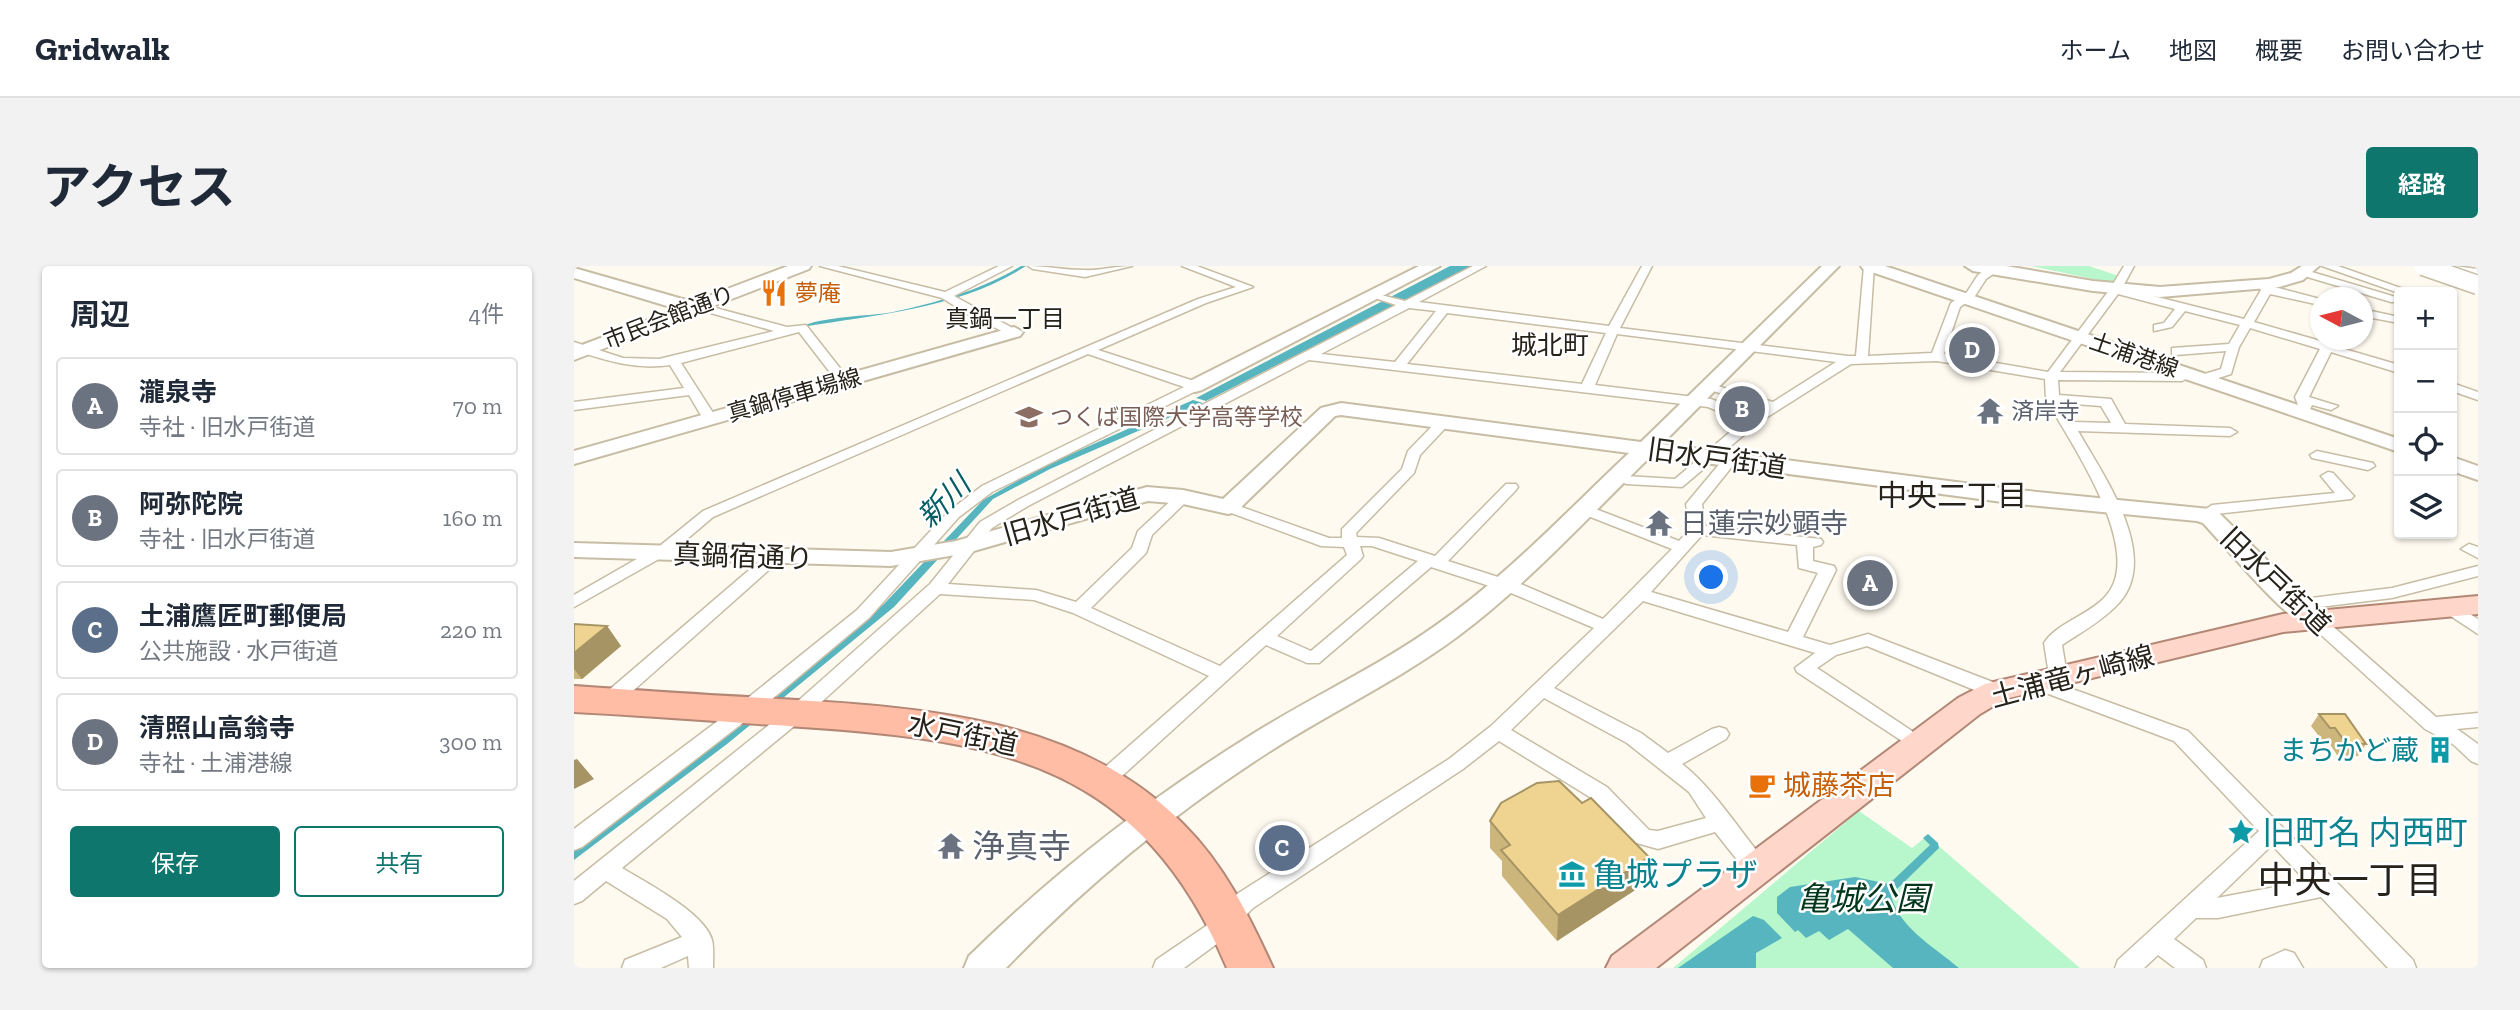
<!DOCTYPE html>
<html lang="ja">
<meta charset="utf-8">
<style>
body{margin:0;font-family:"Zilla Slab","Noto Sans JP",serif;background:#f2f2f3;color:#1f2937}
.controls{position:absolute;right:21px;top:21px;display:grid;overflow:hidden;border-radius:7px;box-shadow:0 2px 5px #0004}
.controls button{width:63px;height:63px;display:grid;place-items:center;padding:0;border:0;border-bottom:2px solid #e0e1e3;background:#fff;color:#1f2937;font:35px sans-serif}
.compass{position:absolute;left:1736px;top:21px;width:63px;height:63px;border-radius:50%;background:#fff;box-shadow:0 2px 5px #0004;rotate:277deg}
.you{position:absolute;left:1138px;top:312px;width:24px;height:24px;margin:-18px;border:5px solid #fff;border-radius:50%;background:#1a73e8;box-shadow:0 0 0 10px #1a73e833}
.badge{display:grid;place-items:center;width:46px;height:46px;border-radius:50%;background:#0f766e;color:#fff;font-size:23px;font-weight:700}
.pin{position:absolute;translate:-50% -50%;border:4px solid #fff;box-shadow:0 2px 7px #0006}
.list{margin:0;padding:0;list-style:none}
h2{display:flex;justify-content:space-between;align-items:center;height:91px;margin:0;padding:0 28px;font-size:30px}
h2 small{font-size:23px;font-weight:400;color:#747a83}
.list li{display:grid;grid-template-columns:46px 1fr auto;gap:21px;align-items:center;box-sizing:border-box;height:98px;margin:0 14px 14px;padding:0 14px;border:2px solid #e0e1e3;border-radius:7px}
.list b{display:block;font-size:26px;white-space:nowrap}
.list p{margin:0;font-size:23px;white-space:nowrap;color:#747a83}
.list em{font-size:23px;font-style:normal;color:#747a83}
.actions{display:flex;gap:14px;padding:21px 28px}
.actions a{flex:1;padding:16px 0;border:2px solid #0f766e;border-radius:7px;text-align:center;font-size:24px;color:#0f766e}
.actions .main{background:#0f766e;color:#fff}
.icon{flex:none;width:38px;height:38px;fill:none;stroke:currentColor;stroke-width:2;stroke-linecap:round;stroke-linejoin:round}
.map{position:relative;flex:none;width:1904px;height:702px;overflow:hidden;border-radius:7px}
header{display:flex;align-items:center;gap:42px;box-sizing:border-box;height:98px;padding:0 35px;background:#fff;border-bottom:2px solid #e0e1e3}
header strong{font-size:33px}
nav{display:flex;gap:38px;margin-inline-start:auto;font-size:24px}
.intro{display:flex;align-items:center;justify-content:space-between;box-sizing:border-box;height:168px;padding:0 42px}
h1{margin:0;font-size:49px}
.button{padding:18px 32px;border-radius:7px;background:#0f766e;color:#fff;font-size:24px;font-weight:700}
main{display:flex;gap:42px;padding:0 42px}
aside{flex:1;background:#fff;border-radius:7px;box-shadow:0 2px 5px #0004}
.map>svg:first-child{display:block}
.green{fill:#b8f7cc}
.water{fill:#56b5be}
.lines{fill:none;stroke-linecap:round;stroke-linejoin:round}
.street-casing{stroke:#c7bda5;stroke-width:3}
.secondary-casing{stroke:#c7bda5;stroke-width:4}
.primary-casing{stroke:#b38775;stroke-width:4}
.highway-casing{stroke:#b38775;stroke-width:4}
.street{fill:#fff;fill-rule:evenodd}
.secondary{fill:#fff;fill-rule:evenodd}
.primary{fill:#ffd7ca;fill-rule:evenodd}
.highway{fill:#ffbda6;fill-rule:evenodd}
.secondary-bridge-casing{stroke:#c7bda5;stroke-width:21;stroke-linecap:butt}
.secondary-bridge{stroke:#fff;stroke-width:18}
.wall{fill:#cdb67c}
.shaded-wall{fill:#a79465}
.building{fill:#eed490;stroke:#a79465;stroke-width:2}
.labels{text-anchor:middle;stroke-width:5;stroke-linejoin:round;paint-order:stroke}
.far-food-label{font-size:23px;fill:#c56008;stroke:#fff;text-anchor:start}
.far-street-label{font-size:23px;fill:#27231a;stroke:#fff}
.far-worship-label{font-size:23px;fill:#5b616d;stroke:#fff;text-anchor:start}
.far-education-label{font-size:23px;fill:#785e54;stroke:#fff;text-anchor:start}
.far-neighbourhood-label{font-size:24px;fill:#27231a;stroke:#fff}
.far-quarter-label{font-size:26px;fill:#27231a;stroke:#fff}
.street-label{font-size:28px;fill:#27231a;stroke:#fff}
.worship-label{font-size:28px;fill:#5b616d;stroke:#fff;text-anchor:start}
.culture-label{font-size:28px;fill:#0d838f;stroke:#fff;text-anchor:end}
.food-label{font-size:28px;fill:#c56008;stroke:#fff;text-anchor:start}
.neighbourhood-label{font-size:30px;fill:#27231a;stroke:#fff}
.water-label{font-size:30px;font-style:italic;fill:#075d64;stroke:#fff}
.near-culture-label{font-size:33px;fill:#0d838f;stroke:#fff;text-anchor:start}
.near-worship-label{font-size:33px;fill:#5b616d;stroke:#fff;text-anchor:start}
.near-park-label{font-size:33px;font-style:italic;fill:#00361b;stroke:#fff}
.near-neighbourhood-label{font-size:37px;fill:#27231a;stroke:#fff}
</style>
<header>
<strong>Gridwalk</strong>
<nav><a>ホーム</a><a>地図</a><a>概要</a><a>お問い合わせ</a></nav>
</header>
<div class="intro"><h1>アクセス</h1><a class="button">経路</a></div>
<main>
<aside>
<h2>周辺<small>4件</small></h2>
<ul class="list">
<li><span class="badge" style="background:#6b7280">A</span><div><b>瀧泉寺</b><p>寺社 · 旧水戸街道</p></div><em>70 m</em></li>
<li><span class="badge" style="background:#6b7280">B</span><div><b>阿弥陀院</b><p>寺社 · 旧水戸街道</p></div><em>160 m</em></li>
<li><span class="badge" style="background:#5c6f8a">C</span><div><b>土浦鷹匠町郵便局</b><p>公共施設 · 水戸街道</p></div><em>220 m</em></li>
<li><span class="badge" style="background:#6b7280">D</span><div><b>清照山高翁寺</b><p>寺社 · 土浦港線</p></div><em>300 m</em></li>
</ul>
<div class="actions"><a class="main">保存</a><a>共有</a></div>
</aside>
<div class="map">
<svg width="1904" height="702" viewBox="0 0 1904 702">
<rect width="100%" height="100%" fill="#fefaf0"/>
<path class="green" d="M1457 0H1515L1545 10 1538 21 1529 15Z
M1285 545 1338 582 1353 570 1506 702H1099Z"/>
<path class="water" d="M447 0H452C385 43 304 48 228 61 242 51 298 50 319 46 362 37 408 24 447 0Z
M876 0H898L632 135 622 132Z
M619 134 629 137 476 203 419 233 320 341 153 478 0 594V585L41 555 310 338 409 234 470 200Z
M1354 568 1364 577 1365 582 1323 623 1316 625C1322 660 1359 680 1385 702H1319L1274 663 1255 674 1245 665 1232 672 1224 664 1221 666 1203 647V631L1216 621 1281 611 1315 618 1356 579 1349 572Z
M1179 650 1190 654 1208 672 1182 687V702H1104Z"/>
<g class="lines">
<defs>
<path id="street" d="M246 0H264L371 26 425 0H438L380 30 446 66 436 69 397 50 368 32Z
M454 0C473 0 490 4 509 4 525 5 542 0 558 0L511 11 459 3Z
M608 0H623L679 21 632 37 524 84 626 117V123L418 226 385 251 295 352 179 449 8 581 0 584V563L165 439 283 344 375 245 408 220 610 121 514 88 139 251 99 285 0 341V329L87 279 129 245 624 33 662 21Z
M899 0H912L845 36 1035 60 1068 0H1078L1046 62 1274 90H1282L1290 0H1300L1294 90 1358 87 1377 37 1393 26 1404 9 1417 0H1425V4L1412 13 1401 30 1386 41 1370 88 1474 106 1536 23 1550 0H1560L1548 22 1670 53 1687 24 1684 19 1685 17 1746 33V39L1696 28 1680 56 1750 76 1751 74H1763L1760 80 1825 99V107L1757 86 1735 131 1764 140 1757 144 1738 139 1733 150H1723L1721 147 1724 139 1721 131 1746 83 1676 62 1665 81 1657 108 1629 117 1624 116V110L1647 103 1652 85 1602 89 1598 88V82L1655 78 1666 59 1611 45 1598 61 1580 65V59L1590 57 1601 43 1544 28 1486 106 1606 107 1615 104 1621 108 1608 115 1484 114 1485 129 1537 133 1551 158 1656 162 1663 166 1656 170 1504 165C1529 209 1591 295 1541 341 1526 356 1506 367 1488 379L1493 409 1491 414H1477L1475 409 1470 377C1483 357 1514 349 1530 332 1575 288 1495 175 1472 133L1471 113 1363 95 1277 98 1184 157 1108 221 1052 218 1045 214 1052 210 1101 213 1169 155 1134 141 735 94 454 240 418 262 374 318 462 324 502 336 558 282 564 265 604 228H614L617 231 614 234 578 269 572 287 517 342 646 400 773 289 770 281 747 280 649 244 646 241 649 238H659L755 272H768V263L828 203 834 185 865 153 870 152 877 156 846 189 840 207 782 267 783 271 805 272 861 290 932 218H942L944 221 942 224 874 295 949 319 1029 353 1098 283 1014 250 1011 247 1014 244H1024L1105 275 1116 263 1112 238 1152 190 1157 189 1164 193 1128 238 1131 260 1247 273 1249 276 1247 279 1239 281V295L1260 300 1262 304 1229 371 1256 379 1294 368 1429 420 1431 425 1429 430H1415L1293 380 1262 389 1243 402 1338 465 1341 470 1338 475 1331 477 1223 406 1221 402 1241 387 1069 335 980 422 1067 467 1094 487 1138 463 1145 461 1152 463 1155 468 1152 473 1108 498C1140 523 1165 564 1192 596L1195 603 1192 610 1184 612 1176 610 1141 566 1084 583 1059 576 1019 533 925 475 889 503 679 642 648 674 610 702H579L582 694 632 660 663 628 875 493 917 460 1020 362 937 327 857 301 745 397H733L692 379 536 521 529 523 522 521 519 515 522 509 635 410 499 347 460 334 366 328 230 452 48 602C71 616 131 647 138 674 140 683 139 693 139 702H115L114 690 87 702H48L51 694 108 671 93 653 32 615 8 635 0 638V615L216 442 356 318 406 256 444 234 822 39 795 30V26L831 35ZM835 42 862 45 821 96 747 88ZM873 47 1032 67 1008 118 833 98ZM1043 68 1262 96 1199 136 1143 120 1136 124 1190 141 1178 149 1137 133 1021 119ZM1488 137 1527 140 1537 157 1499 156ZM1128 269 1223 279 1225 302 1244 307 1214 366 1077 326ZM786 280H798L844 295 737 385 703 370 787 293 789 290ZM970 432 1053 477 1115 526 1132 552 1084 565 1075 564 1033 521 937 464Z
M1748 0H1764L1838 26 1825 27Z
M1880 0 1904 3V10L1881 2Z
M1731 4 1825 32V36H1817L1727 9 1726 7Z
M119 39 134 40 213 61 232 59 276 115 270 119 265 118 225 66 107 97 143 153 141 156H131L115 129 0 144V136L110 122 96 99C62 104 33 95 0 84V76L49 92 85 93 200 65 133 46 115 44V40Z
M1788 43 1825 51V57L1788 50Z
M1878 117 1904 126V134L1878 125Z
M1743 185 1799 197 1801 200 1794 204 1738 192 1736 189Z
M1754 206 1759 207 1777 227 1780 230 1777 233 1642 248 1631 254 1623 249 1638 239 1761 227 1747 210Z
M1895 278 1904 281V292L1887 283Z
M201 285 207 287 209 290 207 293 42 440H28L25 435 28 430 195 287Z
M1904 300V310L1818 332 1721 344 1712 339 1721 334 1818 322Z
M1878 337 1904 353V368L1872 347 1869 343 1872 339Z
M1740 347 1746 349 1862 451 1904 447V461L1883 463 1904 478V498L1897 495 1880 479 1851 463 1734 357 1731 353 1734 349Z
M1460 409 1614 465 1839 694 1842 702H1814L1747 631 1644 652H1622L1600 673 1629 694 1632 702H1601L1584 689 1570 702H1541L1544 694 1685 565 1600 475 1453 420 1451 415 1453 410ZM1698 579 1732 615 1643 632Z
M1711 684 1720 687 1729 702H1686L1689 694Z"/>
<path id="secondary" d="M214 0H237L235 3 0 94V82L103 43 0 12V2L119 36Z
M845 0H866L628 124 621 126 611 120 614 116Z
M1248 0H1265L1088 178 1444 224 1636 243 1645 247 1753 353 1749 359C1743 361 1739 362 1733 360 1709 351 1650 279 1629 257L1623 255 1444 238 1077 190C1014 251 954 318 883 371 825 414 759 445 698 484 601 546 512 619 432 702H390L395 690C480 607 573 534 674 471 735 432 802 402 861 360 932 311 992 246 1055 187L767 149 761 150 662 246 654 248 609 238 574 235 393 287 317 300 0 291V277L317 286 382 275 573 221 609 224 649 233 747 142 767 137 1067 176Z
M1287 0H1311L1825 173V186L1289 3Z
M1391 0H1432L1519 15 1586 21 1695 13 1717 7 1728 0H1745L1729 14 1705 21 1586 31 1519 25 1399 5Z
M440 61 449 66 446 70 0 198V185Z
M1878 191 1904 200V214L1878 205Z"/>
<path id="primary" d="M1904 330V348L1709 366 1431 433 1406 448 1082 702H1032L1038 690 1384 432 1411 418 1709 348Z"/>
<path id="highway" d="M0 420C63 424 127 429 190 432 336 441 502 447 610 559 651 600 675 650 699 702H653C568 499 427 474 228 461 152 456 76 450 0 446Z"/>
</defs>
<use href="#street" class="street-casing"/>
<use href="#secondary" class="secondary-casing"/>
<use href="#primary" class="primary-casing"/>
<use href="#highway" class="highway-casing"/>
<use href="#street" class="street"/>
<use href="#secondary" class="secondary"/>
<use href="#primary" class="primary"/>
<use href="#highway" class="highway"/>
<defs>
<path id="secondary-bridge" d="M1849 0 1904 19"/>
</defs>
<use href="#secondary-bridge" class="secondary-bridge-casing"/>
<use href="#secondary-bridge" class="secondary-bridge"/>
</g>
<path class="wall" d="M0 358 33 360 47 380 8 413H0Z
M1745 448 1792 478 1784 490 1763 489 1753 474H1748L1737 460Z
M916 555 1072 617 983 675 928 610V595L916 582Z"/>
<path class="shaded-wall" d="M33 360 47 380 8 413 0 403V387Z
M3 493 20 513 0 523V494Z
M1075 591 1072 617 983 675 984 649Z"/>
<path class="building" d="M0 358 33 360 0 387Z
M1745 448H1771L1792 478 1772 477 1761 462H1756Z
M985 515 1008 537 1017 532 1075 591 984 649 927 584 936 579 916 555 927 537 963 517Z"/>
<defs>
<symbol id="restaurant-bare" viewBox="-9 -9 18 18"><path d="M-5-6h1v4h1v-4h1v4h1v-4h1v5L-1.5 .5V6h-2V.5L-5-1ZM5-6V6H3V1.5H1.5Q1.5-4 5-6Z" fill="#e8710a" stroke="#fff" stroke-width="2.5" paint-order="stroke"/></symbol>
<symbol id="temple-bare" viewBox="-9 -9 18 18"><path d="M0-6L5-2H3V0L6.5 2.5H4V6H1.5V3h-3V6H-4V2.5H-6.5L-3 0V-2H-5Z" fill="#6b7280" stroke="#fff" stroke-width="2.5" paint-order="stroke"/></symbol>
<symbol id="school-bare" viewBox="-9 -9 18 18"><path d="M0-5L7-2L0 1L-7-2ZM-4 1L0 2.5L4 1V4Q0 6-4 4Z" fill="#8d6e63" stroke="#fff" stroke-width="2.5" paint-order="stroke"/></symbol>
<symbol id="building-bare" viewBox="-9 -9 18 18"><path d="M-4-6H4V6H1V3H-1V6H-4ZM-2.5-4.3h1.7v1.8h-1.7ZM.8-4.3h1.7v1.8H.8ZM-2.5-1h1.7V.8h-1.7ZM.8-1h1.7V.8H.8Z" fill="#0f9aa8" stroke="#fff" stroke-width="2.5" paint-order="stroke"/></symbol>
<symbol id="cafe-bare" viewBox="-9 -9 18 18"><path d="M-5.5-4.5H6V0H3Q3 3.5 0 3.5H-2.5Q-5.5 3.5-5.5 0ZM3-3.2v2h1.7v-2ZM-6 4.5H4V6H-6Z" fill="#e8710a" stroke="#fff" stroke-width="2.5" paint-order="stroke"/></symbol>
<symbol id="sight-bare" viewBox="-9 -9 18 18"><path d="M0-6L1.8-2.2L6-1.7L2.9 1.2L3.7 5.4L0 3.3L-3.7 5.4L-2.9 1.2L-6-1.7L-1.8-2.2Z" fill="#0f9aa8" stroke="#fff" stroke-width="2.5" paint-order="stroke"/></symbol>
<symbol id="museum-bare" viewBox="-9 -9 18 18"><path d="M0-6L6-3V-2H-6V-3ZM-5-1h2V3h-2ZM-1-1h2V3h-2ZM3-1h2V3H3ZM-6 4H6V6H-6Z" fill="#0f9aa8" stroke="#fff" stroke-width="2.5" paint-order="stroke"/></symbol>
</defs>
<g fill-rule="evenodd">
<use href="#restaurant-bare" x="181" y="8" width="38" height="38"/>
<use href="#temple-bare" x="1397" y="126" width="38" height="38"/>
<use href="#school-bare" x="436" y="132" width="38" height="38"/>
<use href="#temple-bare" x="1066" y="238" width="38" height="38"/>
<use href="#building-bare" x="1847" y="465" width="38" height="38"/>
<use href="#cafe-bare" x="1169" y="500" width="38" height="38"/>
<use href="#sight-bare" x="1648" y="547" width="38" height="38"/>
<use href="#temple-bare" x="358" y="561" width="38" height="38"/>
<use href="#museum-bare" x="979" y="589" width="38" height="38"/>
</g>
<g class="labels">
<g class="far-food-label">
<text x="221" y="35">夢庵</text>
</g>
<g class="far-street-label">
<text transform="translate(95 51) rotate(-21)" y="8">市民会館通り</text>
<text transform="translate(1560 89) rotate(19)" y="8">土浦港線</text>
<text transform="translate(220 129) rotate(-16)" y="8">真鍋停車場線</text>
</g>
<g class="far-worship-label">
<text x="1437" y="153">済岸寺</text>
</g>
<g class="far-education-label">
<text x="476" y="159">つくば国際大学高等学校</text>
</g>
<g class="far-neighbourhood-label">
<text x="431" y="61">真鍋一丁目</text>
</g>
<g class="far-quarter-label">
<text x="976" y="88">城北町</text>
</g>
<g class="street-label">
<text transform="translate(1143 192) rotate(8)" y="10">旧水戸街道</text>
<text transform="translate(497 250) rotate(-16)" y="10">旧水戸街道</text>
<text transform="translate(169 290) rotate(2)" y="10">真鍋宿通り</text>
<text transform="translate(1702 315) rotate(44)" y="10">旧水戸街道</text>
<text transform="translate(1498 410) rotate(-15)" y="10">土浦竜ヶ崎線</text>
<text transform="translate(389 468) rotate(12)" y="10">水戸街道</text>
</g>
<g class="worship-label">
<text x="1106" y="267">日蓮宗妙顕寺</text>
</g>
<g class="culture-label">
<text x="1845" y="494">まちかど蔵</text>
</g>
<g class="food-label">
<text x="1209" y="529">城藤茶店</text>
</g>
<g class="neighbourhood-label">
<text x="1378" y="240">中央二丁目</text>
</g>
<g class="water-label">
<text transform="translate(370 235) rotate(-45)" y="10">新川</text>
</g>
<g class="near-culture-label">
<text x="1688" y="578">旧町名 内西町</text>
<text x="1019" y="620">亀城プラザ</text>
</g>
<g class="near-worship-label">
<text x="398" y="592">浄真寺</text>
</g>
<g class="near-park-label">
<text x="1289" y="644">亀城公園</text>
</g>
<g class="near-neighbourhood-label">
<text x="1776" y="627">中央一丁目</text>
</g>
</g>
</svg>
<div class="controls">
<button>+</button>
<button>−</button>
<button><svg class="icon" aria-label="locate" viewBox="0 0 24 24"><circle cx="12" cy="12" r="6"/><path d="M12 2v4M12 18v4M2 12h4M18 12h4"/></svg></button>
<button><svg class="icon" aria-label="layers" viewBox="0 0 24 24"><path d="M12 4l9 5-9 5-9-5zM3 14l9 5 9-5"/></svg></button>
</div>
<svg class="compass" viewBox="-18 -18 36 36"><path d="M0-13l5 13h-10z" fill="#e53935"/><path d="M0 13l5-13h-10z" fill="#747a83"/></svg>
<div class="you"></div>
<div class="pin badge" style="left:1296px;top:317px;background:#6b7280">A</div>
<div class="pin badge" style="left:1168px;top:143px;background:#6b7280">B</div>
<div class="pin badge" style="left:708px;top:582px;background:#5c6f8a">C</div>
<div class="pin badge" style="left:1398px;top:84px;background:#6b7280">D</div>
</div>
</main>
